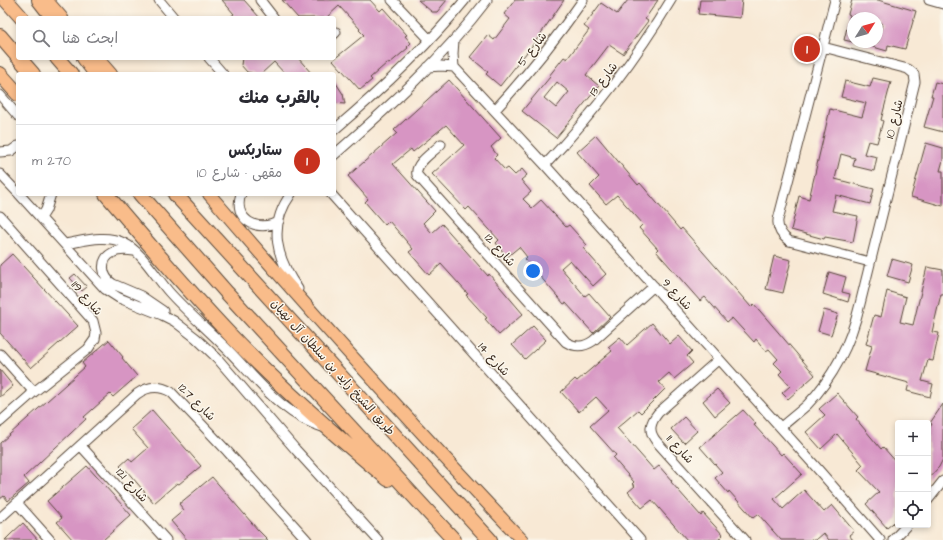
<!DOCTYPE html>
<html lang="ar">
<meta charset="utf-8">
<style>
body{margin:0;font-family:"Architects Daughter","Playpen Sans Arabic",sans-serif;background:#f2f2f3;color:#2b2b33;direction:rtl}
.controls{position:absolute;right:12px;bottom:12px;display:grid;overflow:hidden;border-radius:4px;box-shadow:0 2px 6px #0003}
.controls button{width:36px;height:36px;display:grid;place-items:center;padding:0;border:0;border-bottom:1px solid #e1e1e2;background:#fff;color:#2b2b33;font:20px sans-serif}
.compass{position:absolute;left:847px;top:12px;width:36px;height:36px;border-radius:50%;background:#fff;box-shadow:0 2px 6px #0003;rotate:53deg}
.you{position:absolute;left:533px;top:271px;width:14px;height:14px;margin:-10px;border:3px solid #fff;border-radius:50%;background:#1a73e8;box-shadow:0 0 0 6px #1a73e833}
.badge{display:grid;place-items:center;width:26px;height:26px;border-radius:50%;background:#c8321e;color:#fff;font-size:13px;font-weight:700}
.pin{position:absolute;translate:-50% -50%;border:2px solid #fff;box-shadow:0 1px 4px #0006}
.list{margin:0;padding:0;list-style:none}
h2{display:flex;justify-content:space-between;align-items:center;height:52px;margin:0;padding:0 16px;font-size:17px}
h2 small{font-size:13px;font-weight:400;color:#7c7c81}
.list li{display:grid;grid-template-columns:26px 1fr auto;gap:12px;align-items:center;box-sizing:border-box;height:72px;padding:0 16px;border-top:1px solid #e1e1e2}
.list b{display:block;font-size:15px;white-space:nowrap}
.list p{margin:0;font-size:13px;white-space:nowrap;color:#7c7c81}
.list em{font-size:13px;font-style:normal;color:#7c7c81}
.icon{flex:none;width:22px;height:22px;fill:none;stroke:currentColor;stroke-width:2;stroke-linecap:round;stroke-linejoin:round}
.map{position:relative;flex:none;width:943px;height:540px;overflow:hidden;direction:ltr}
.search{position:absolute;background:#fff;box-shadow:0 2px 6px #0003;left:16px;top:16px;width:320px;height:44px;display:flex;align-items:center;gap:10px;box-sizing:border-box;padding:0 14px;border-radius:4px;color:#7c7c81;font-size:15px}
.panel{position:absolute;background:#fff;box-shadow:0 2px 6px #0003;left:16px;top:72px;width:320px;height:124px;border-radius:4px;direction:rtl}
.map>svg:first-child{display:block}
.building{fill:#d795c3;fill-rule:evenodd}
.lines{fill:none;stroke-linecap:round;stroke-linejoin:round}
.minor-casing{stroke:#574739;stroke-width:11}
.major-casing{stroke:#574739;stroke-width:14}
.highway-casing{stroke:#574739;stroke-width:16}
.minor{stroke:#fff;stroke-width:9}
.major{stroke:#f9bc8a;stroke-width:12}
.highway{stroke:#f9bc8a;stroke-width:14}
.labels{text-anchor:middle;stroke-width:3;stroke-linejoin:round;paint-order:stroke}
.street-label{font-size:12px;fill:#3b2a1e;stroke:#fbf7ec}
</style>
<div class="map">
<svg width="943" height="540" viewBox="0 0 943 540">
<rect width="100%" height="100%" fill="#fbf7ec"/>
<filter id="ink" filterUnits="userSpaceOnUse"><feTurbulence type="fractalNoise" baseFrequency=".025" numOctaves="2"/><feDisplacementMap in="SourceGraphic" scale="8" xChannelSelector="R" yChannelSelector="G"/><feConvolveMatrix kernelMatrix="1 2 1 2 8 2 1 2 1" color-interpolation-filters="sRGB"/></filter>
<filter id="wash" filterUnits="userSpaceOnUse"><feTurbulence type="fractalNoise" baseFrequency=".012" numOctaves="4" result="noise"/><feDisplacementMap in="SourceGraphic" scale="16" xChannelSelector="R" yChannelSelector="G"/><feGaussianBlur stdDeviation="0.9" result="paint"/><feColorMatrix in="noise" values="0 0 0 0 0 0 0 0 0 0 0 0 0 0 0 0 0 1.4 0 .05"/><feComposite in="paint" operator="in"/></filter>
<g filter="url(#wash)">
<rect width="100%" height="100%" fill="#f8e9d5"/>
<g id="blocks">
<path class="building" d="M222 0H244L260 18H229L234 14Z
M282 0H370L380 11 383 8 407 35 405 36 411 43 407 47 408 48 389 64 387 63 370 78 372 80 360 90 333 60 364 35 359 30 360 29 339 6 326 18H298Z
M418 0H447L437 12H432Z
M515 0H564L535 42 500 86 486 74 488 72 470 57 488 35 494 40 510 19 504 14Z
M628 0H658L645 19 648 21 623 54 609 45 586 75 599 86 556 138 522 111 550 77 549 76 564 57 567 59 589 30 584 26 601 3 617 14ZM557 82 569 92 556 108 544 98Z
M700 0H742L740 18 698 14Z
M852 0H878L916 11 905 49 888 45 887 51 863 44 864 42H878L882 24V23L877 21V18H864L853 15V42L844 40 850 15 848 14Z
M242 58H298L312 74H285L274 62 261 74H255L247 72 241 65Z
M873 78 891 82 881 120 883 121 877 143 868 141 864 154 877 157 874 171 853 166 855 158 841 154 835 179 874 189 870 204 836 195 832 211 858 216 853 242 825 237 824 239 791 230 799 196 809 199 830 109 862 117 866 103 841 97 845 81 870 87Z
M334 80 343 94 345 104 334 103Z
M449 80 501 138 491 147 497 155 494 158 505 170 508 168 515 175 522 169 527 175 521 180 531 192 523 199 532 208 541 200 566 227 569 225 587 245 583 248 606 274 593 286 570 260 561 268 585 296 589 293 610 317 593 333 566 303 564 304 525 259 527 257 519 247 507 257 496 243 499 240 469 207 466 210 432 174 464 145 446 125 413 152 411 149 393 164 435 211 423 223 432 233 442 224 488 276 489 274 523 314 499 335 485 319 487 318 466 295 468 294 441 264 429 275 409 252 413 249 389 221 385 225 365 202 368 199 348 176 397 133 394 130Z
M935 82 943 84V132L924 127 933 96H931Z
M596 135 638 185 640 183 680 230 682 228 751 307 754 304 815 375 788 399 782 393 790 386 779 374 782 371 774 363 778 359 769 349 766 351 756 339 754 342 732 318 727 322 705 297 700 301 656 251 658 249 639 228 643 224 617 195 606 204 590 186 599 177 577 152Z
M926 143 943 148V160L940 171H943V206L911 197Z
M12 254 78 326 31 368 0 333V265Z
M774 256 791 260 783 293 766 289Z
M892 259 913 265 908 282 887 276Z
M927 267 943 270V294H941L932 332 939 333 933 361 928 360 922 381 933 384 930 397 907 391 909 383 865 371 872 346 866 344 874 315 881 317 887 291 906 297 900 322 913 325Z
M829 272 846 277 842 292 850 294 848 302 823 294Z
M75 274 87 287 82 291 70 278Z
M824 310 838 314 831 335 818 331Z
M652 323 670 344 679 336 692 351 687 356 693 363 674 379 669 373 659 382 665 389 641 413 638 410 617 428 654 470 659 466 672 481 671 482 701 516 703 513 723 535 718 540H687L652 500 642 508 628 492 635 486 632 484 634 482 613 458 616 455 590 426 608 410 596 397 579 412 561 392 575 379 577 381 612 351 608 347 620 337 627 345Z
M533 326 546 340 525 359 512 345Z
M109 340 123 357 122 358 137 376 113 397 110 394 84 417 86 419 24 477 29 483 8 501 4 496 0 499V443L85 367 82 363Z
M0 370 13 386 0 397Z
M717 389 730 403 715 416 703 401Z
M837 393 858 417 856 419 881 449 883 447 898 464V519L887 528 866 504 879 492 858 470 863 465 837 434 821 449 806 432 825 415 819 409Z
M943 404V459L939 467 928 479V430L932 424 930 423Z
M152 410 201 466 179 484 177 483 154 503 126 470 125 471 120 466 129 458 132 462 148 448 131 429Z
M743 410 756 424 754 425 781 455 783 453 802 474 774 499 783 509 804 490 824 512 832 505 854 531 849 535 853 540H829L823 533 815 540H781L758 514 753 518 729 491 728 493 715 478 722 472 700 447Z
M684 417 697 431 684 443 671 429Z
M87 466 131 515 103 540H73L57 522 62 518 47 501Z
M212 477 258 530 268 540H187L171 521 184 510 179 504Z
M23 523 38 540H5L11 534Z"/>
</g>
</g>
<g filter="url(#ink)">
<use href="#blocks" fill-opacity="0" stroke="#574739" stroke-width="1"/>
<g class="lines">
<defs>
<path id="minor" d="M159 0 174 18
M260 0 274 18
M392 0 430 40
M835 0 778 220C777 229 781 235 789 241L870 262
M929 0 943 4
M334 34 336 32
M454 40 453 54 454 67
M209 58 223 74
M428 67 441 66 454 67
M454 67 545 165 816 467 880 540
M0 95 18 116
M495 110C527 75 556 39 583 0
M334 130C381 90 426 48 465 0
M441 144C434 152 414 163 417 175L566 342C576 348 584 347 593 341L654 286
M0 152 11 151 18 146
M334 155C389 107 443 58 487 0
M545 165C593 114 635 60 671 0
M0 174 18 193
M19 194 105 289 119 298 162 315 174 321 196 338 217 358 296 450 378 540
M241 194C232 219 258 234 279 221
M291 194C267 227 277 259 298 289
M331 194 640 540
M0 216 93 321 96 333 95 339 88 349 34 392 0 422
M41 218 46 210 51 194
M65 244C84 241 105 234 124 243 142 252 155 276 169 292 186 311 205 327 223 345 255 376 280 415 325 428
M134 251C127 250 119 249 112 253 99 260 102 277 113 284L141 296 163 311
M0 354 34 392
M719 359 658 413C650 423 648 431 656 441L745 540
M781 427C789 420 798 413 807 405 834 377 851 342 860 304L915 82 914 74 908 69 823 47
M81 446 166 540
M928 500 943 481
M18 504 50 540
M0 518 137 394C148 386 159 385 171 392L227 451 307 540
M893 540 907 525"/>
<path id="major" d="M48 2 62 18
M97 58 111 74
M209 194C310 312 415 427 522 540"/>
<path id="highway" d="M6 0 22 18
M39 0 53 18
M0 36 18 57
M19 58 33 74
M57 58 71 74
M84 58 96 74
M0 74 18 94
M106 194C149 244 192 296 239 344 286 392 336 436 388 479
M140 194 227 293 454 540
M175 194 490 540"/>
</defs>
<use href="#minor" class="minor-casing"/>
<use href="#major" class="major-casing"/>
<use href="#highway" class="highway-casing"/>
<use href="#minor" class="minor"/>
<use href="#major" class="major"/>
<use href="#highway" class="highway"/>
</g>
</g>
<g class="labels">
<g class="street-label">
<text transform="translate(532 49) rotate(-52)" y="4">شارع 5</text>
<text transform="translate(603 79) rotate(-53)" y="4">شارع 13</text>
<text transform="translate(894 119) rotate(-76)" y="4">شارع 10</text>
<text transform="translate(500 250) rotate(48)" y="4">شارع 12</text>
<text transform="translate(677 294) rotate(48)" y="4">شارع 9</text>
<text transform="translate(87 298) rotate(50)" y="4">شارع 119</text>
<text transform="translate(494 359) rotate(48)" y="4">شارع 14</text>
<text transform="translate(333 367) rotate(48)" y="4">طريق الشيخ زايد بن سلطان آل نهيان</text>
<text transform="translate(197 402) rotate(45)" y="4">شارع 127</text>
<text transform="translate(680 449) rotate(48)" y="4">شارع 11</text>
<text transform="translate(132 485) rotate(48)" y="4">شارع 121</text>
</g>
</g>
</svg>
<div class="controls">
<button>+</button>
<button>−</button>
<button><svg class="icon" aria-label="locate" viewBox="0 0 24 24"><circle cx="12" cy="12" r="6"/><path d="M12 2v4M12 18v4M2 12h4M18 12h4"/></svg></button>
</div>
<svg class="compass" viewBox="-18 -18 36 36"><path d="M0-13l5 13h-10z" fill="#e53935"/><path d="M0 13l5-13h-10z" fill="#7c7c81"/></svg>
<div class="you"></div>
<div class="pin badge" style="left:807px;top:49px">1</div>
<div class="search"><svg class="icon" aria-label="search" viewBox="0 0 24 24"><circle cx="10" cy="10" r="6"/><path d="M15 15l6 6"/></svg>ابحث هنا</div>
<section class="panel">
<h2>بالقرب منك<small></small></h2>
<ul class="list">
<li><span class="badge">1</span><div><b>ستاربكس</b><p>مقهى · شارع 10</p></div><em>270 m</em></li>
</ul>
</section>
</div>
